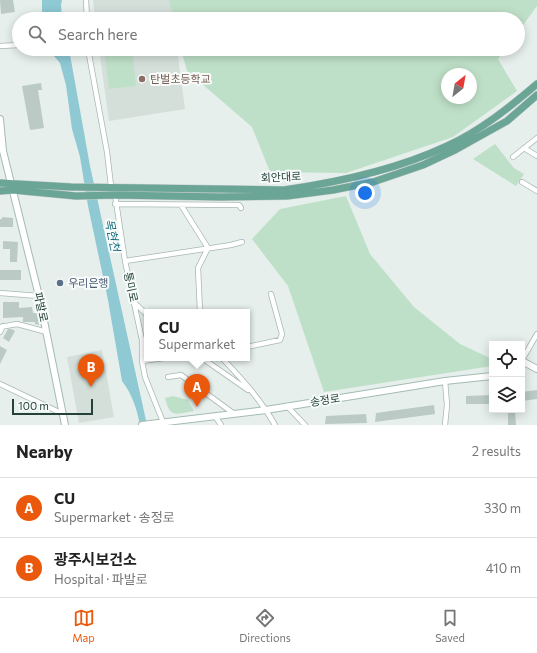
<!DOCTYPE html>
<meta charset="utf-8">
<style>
body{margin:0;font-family:Commissioner,"Noto Sans KR",sans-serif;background:#f6f6f6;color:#222}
.controls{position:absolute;right:12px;bottom:12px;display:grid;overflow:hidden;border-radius:0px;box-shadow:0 2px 10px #0003}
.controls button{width:36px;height:36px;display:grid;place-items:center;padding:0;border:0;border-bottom:1px solid #e0e0e0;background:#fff;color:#222;font:20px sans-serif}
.compass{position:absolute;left:441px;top:68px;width:36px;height:36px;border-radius:50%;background:#fff;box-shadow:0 2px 10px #0003;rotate:31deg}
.scale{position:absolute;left:12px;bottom:10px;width:81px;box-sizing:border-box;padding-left:4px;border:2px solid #24423a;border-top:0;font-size:11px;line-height:14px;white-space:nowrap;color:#24423a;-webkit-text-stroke:3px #f7fbf9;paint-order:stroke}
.you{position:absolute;left:365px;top:193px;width:14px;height:14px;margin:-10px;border:3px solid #fff;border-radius:50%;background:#1a73e8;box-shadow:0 0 0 6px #1a73e833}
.badge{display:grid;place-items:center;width:26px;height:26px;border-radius:50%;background:#ea580c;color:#fff;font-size:13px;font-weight:700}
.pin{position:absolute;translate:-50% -33px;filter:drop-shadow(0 1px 2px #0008)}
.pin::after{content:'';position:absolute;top:21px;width:14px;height:12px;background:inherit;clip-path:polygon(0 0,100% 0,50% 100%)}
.popup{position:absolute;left:144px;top:309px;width:106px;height:52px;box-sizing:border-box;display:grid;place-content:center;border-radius:0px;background:#fff;filter:drop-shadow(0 1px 3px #0005);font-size:13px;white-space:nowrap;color:#767676}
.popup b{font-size:15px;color:#222}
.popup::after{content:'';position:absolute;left:50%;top:100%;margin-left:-8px;border:8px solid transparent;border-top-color:#fff}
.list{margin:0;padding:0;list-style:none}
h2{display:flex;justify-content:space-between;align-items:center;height:52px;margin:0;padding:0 16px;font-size:17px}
h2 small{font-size:13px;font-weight:400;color:#767676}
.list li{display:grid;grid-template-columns:26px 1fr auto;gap:12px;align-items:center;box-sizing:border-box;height:60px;padding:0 16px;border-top:1px solid #e0e0e0}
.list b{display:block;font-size:15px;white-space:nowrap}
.list p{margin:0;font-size:13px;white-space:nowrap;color:#767676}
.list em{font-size:13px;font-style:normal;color:#767676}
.icon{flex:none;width:22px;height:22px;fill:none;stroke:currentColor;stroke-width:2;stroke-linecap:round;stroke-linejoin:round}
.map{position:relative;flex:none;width:537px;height:425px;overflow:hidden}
.search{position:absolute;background:#fff;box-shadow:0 2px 10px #0003;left:12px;right:12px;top:12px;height:44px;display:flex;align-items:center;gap:10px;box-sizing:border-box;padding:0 14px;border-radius:22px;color:#767676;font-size:15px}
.sheet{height:172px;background:#fff}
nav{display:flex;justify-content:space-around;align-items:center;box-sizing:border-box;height:56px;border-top:1px solid #e0e0e0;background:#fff;font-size:11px;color:#767676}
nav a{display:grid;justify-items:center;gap:2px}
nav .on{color:#ea580c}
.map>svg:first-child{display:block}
.built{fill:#d4dfda}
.green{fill:#bfe0c8;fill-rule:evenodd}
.water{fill:#8ec9d4}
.building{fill:#bbcac4}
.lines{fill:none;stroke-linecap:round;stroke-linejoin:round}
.street-casing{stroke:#a8b8b2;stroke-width:6}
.secondary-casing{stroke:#a4bbb3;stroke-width:8}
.primary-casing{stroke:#c2cac8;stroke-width:8}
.street{stroke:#fff;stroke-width:4.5}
.secondary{stroke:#fff;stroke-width:6}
.primary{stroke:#6aa596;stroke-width:7}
.education-dot{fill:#8d6e63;stroke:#f7fbf9;stroke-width:1.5}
.service-dot{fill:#5c6f8a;stroke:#f7fbf9;stroke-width:1.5}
.labels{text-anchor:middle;stroke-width:4;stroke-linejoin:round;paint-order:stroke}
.education-label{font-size:11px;fill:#785e54;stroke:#f7fbf9;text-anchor:start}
.street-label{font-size:11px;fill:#24423a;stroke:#f7fbf9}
.service-label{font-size:11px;fill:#4e5e75;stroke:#f7fbf9;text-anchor:start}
.water-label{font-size:12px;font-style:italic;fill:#1c6f80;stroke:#f7fbf9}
</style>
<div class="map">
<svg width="537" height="425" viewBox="0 0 537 425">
<rect width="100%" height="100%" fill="#e6efeb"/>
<path class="built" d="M93 0H171L173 19H95Z
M99 49H177L185 109 109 121Z
M102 350 114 417 79 423 67 357Z"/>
<path class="green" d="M169 0H537V6L518 32V19H174Z
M104 49H132L136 86 109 89Z
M181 49H505L498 59 517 91 453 137 346 173 270 172 252 127 187 71ZM447 74H471V98H447Z
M495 144 514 168 524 174 516 186 473 159Z
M346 196 370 254 414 307 460 344 492 359V366L324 392 288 286 252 239 280 209Z
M173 396 188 400 194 411C176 414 170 419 165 398Z"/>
<path class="water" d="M42 0H62L61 5 62 19H42Z
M48 49H69L90 166 147 425H140C137 409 132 394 122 381L108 300 88 206 80 157 72 129 66 85 60 63Z"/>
<path class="building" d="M0 0H13L15 12 1 14Z
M41 83 42 90H38L44 128 30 130 22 86Z
M2 217 13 218V227H0V219H2Z
M3 241 18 242 17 262H10V249H3Z
M0 270H21V280H0Z
M3 302H19V308L32 307 33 313H38L39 325 35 324V322H23V317L3 318Z
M8 329H11L15 331 9 342 3 338Z
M0 346 7 350 0 364Z
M537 390V399L522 401V392Z
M492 395V404H466V396Z
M434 405 435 414 375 422 376 413Z
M508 410H515L516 425H508Z
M366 414 367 423 325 424 326 416Z"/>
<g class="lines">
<defs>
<path id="street" d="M86 0 87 19
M0 46 19 45
M88 49 107 152 111 186
M524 148 537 156
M513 157 537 138
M522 182 537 191
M115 195 125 261 142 340V361L145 377 163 422
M115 204 239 205 241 208
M181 205 208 248 198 268 200 312
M125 261 231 245 242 242
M0 293 39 296
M134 302 147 315
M0 327 17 324 47 332
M0 332 3 326
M247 347 280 340 282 334 271 294
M202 358 248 390
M222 358C242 379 261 400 275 425
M522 360 537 334
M142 361 164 358
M168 377 181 375 233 413
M445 381 447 405 445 425
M0 384 63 414
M287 406 305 425
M215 416 221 425"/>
<path id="secondary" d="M0 119 3 151 39 296 65 425
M522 361 537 369
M142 425 266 410 445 381 492 376"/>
<path id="primary" d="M0 183 71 187 284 190C340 182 396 170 447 146 480 131 510 107 537 84
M0 191 13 190 76 196 115 195 221 197 287 196 333 190 373 182 423 165 455 150 507 121 537 95"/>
</defs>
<use href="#street" class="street-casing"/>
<use href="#secondary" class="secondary-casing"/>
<use href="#primary" class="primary-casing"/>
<use href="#street" class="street"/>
<use href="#secondary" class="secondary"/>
<use href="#primary" class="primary"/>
</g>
<circle class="education-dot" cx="142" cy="79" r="4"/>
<circle class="service-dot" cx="60" cy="283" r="4"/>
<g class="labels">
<g class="education-label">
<text x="150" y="83">탄벌초등학교</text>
</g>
<g class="street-label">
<text transform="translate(281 177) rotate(-3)" y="4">회안대로</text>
<text transform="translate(131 287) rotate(78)" y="4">통미로</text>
<text transform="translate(41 307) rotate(78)" y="4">파발로</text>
<text transform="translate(325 400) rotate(-9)" y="4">송정로</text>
</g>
<g class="service-label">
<text x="68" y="287">우리은행</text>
</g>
<g class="water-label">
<text transform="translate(112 235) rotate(78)" y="4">목현천</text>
</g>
</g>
</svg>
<div class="controls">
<button><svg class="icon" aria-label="locate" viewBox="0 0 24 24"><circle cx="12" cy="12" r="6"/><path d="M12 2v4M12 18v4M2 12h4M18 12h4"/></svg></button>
<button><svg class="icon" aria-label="layers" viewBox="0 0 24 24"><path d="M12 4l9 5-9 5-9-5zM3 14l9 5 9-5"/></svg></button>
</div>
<svg class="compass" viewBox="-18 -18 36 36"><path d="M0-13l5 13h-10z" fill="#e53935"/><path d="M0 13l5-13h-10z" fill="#767676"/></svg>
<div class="scale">100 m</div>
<div class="you"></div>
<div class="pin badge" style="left:197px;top:407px">A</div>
<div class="popup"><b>CU</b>Supermarket</div>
<div class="pin badge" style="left:91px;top:387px">B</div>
<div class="search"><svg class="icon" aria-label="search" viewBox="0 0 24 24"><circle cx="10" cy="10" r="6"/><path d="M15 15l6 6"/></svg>Search here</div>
</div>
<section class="sheet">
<h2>Nearby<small>2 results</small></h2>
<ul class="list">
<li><span class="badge">A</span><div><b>CU</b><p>Supermarket · 송정로</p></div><em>330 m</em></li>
<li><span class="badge">B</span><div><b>광주시보건소</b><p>Hospital · 파발로</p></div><em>410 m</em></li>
</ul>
</section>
<nav>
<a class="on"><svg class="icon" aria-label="map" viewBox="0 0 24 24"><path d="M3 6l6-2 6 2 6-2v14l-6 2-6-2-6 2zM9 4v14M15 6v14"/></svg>Map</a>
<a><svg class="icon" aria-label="directions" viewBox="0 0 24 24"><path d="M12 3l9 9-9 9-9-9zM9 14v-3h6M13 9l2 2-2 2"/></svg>Directions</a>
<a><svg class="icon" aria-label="saved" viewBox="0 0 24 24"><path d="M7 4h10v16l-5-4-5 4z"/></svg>Saved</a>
</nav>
